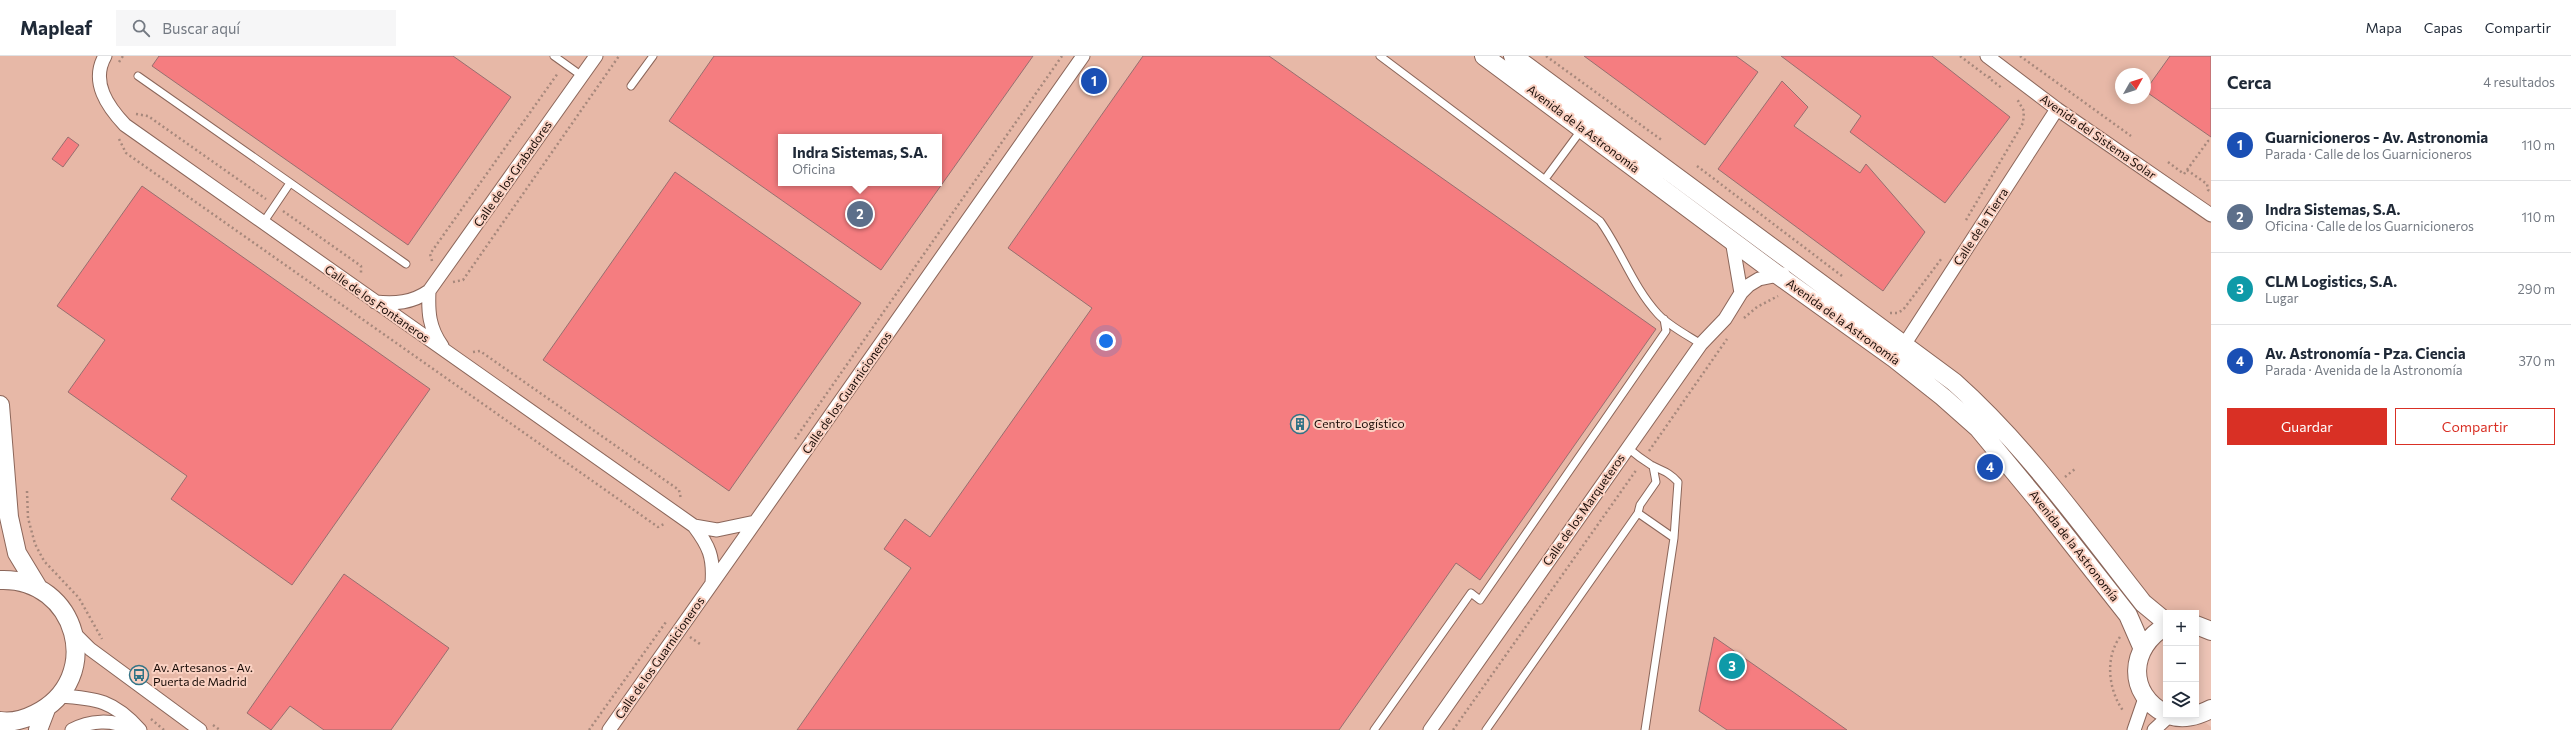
<!DOCTYPE html>
<html lang="es">
<meta charset="utf-8">
<style>
body{margin:0;font-family:Commissioner,sans-serif;background:#f6f6f7;color:#1f2937}
.controls{position:absolute;right:12px;bottom:12px;display:grid;overflow:hidden;border-radius:0px;box-shadow:0 2px 10px #0003}
.controls button{width:36px;height:36px;display:grid;place-items:center;padding:0;border:0;border-bottom:1px solid #e0e1e3;background:#fff;color:#1f2937;font:20px sans-serif}
.compass{position:absolute;left:2115px;top:12px;width:36px;height:36px;border-radius:50%;background:#fff;box-shadow:0 2px 10px #0003;rotate:51deg}
.you{position:absolute;left:1106px;top:285px;width:14px;height:14px;margin:-10px;border:3px solid #fff;border-radius:50%;background:#1a73e8;box-shadow:0 0 0 6px #1a73e833}
.badge{display:grid;place-items:center;width:26px;height:26px;border-radius:50%;background:#d93025;color:#fff;font-size:13px;font-weight:700}
.pin{position:absolute;translate:-50% -50%;border:2px solid #fff;box-shadow:0 1px 4px #0006}
.popup{position:absolute;left:778px;top:78px;width:164px;height:52px;box-sizing:border-box;display:grid;place-content:center;border-radius:0px;background:#fff;filter:drop-shadow(0 1px 3px #0005);font-size:13px;white-space:nowrap;color:#747a83}
.popup b{font-size:15px;color:#1f2937}
.popup::after{content:'';position:absolute;left:50%;top:100%;margin-left:-8px;border:8px solid transparent;border-top-color:#fff}
.list{margin:0;padding:0;list-style:none}
h2{display:flex;justify-content:space-between;align-items:center;height:52px;margin:0;padding:0 16px;font-size:17px}
h2 small{font-size:13px;font-weight:400;color:#747a83}
.list li{display:grid;grid-template-columns:26px 1fr auto;gap:12px;align-items:center;box-sizing:border-box;height:72px;padding:0 16px;border-top:1px solid #e0e1e3}
.list b{display:block;font-size:15px;white-space:nowrap}
.list p{margin:0;font-size:13px;white-space:nowrap;color:#747a83}
.list em{font-size:13px;font-style:normal;color:#747a83}
.actions{display:flex;gap:8px;padding:12px 16px}
.actions a{flex:1;padding:9px 0;border:1px solid #d93025;border-radius:0px;text-align:center;font-size:14px;color:#d93025}
.actions .main{background:#d93025;color:#fff}
.icon{flex:none;width:22px;height:22px;fill:none;stroke:currentColor;stroke-width:2;stroke-linecap:round;stroke-linejoin:round}
.map{position:relative;flex:none;width:2211px;height:674px;overflow:hidden}
header{display:flex;align-items:center;gap:24px;box-sizing:border-box;height:56px;padding:0 20px;background:#fff;border-bottom:1px solid #e0e1e3}
header strong{font-size:19px}
nav{display:flex;gap:22px;margin-inline-start:auto;font-size:14px}
.search{width:280px;height:36px;background:#f6f6f7;display:flex;align-items:center;gap:10px;box-sizing:border-box;padding:0 14px;border-radius:0px;color:#747a83;font-size:15px}
main{display:flex}
aside{flex:1;background:#fff}
.map>svg:first-child{display:block}
.built{fill:#e7b8a7;fill-rule:evenodd}
.building{fill:#f57d80;stroke:#976f6f;fill-rule:evenodd}
.lines{fill:none;stroke-linecap:round;stroke-linejoin:round}
.lane-casing{stroke:#8b665a;stroke-width:9}
.street-casing{stroke:#8b665a;stroke-width:15}
.secondary-casing{stroke:#8b665a;stroke-width:20}
.path{stroke:#a7887c;stroke-width:2.5;stroke-dasharray:2 3;stroke-linecap:butt}
.lane{stroke:#fff;stroke-width:7}
.street{stroke:#fff;stroke-width:13}
.secondary{stroke:#fff;stroke-width:18}
.labels{text-anchor:middle;stroke-width:4;stroke-linejoin:round;paint-order:stroke}
.street-label{font-size:12px;fill:#190c07;stroke:#fad1c2}
.poi-label{font-size:12px;fill:#190c07;stroke:#fad1c2;text-anchor:start}
</style>
<header>
<strong>Mapleaf</strong>
<div class="search"><svg class="icon" aria-label="search" viewBox="0 0 24 24"><circle cx="10" cy="10" r="6"/><path d="M15 15l6 6"/></svg>Buscar aquí</div>
<nav><a>Mapa</a><a>Capas</a><a>Compartir</a></nav>
</header>
<main>
<div class="map">
<svg width="2211" height="674" viewBox="0 0 2211 674">
<rect width="100%" height="100%" fill="#edc4b6"/>
<path class="built" d="M0 0H1484L1943 341 2128 559 2145 642 2197 660 2211 671V674H0ZM781 81H939V127H781Z
M1513 0H2211V575L2196 569V557H2166V566L1987 355ZM2121 18H2145V42H2121Z"/>
<path class="building" d="M159 0H453L511 41 408 189 152 10Z
M714 0H1033L881 214 669 65ZM781 81H939V127H781Z
M1143 0H1269L1656 273 1480 524 1456 507 1339 674H797L911 512 884 493 905 463 930 481 1092 252 1008 192Z
M1584 0H1736L1758 16 1705 89Z
M1781 0H1932L2010 61 1945 147 1850 76 1861 60Z
M2170 0H2211V81L2145 35Z
M1782 25 1808 51 1794 70 1860 117 1866 108 1925 176 1883 235 1718 113Z
M68 81 79 89 63 111 52 103Z
M675 116 861 247 729 435 543 304Z
M142 130 430 333 292 529 171 443 187 420 68 336 105 284 57 250Z
M344 518 449 592 391 674H324L290 650 271 674 247 657Z
M1714 581 1796 638 1847 674H1727L1699 655Z"/>
<g class="lines">
<defs>
<path id="lane" d="M554 0 582 20
M1380 0 1600 165C1621 194 1633 231 1658 258 1669 270 1687 279 1701 288
M138 20 406 208
M631 30 653 0
M1545 123 1582 73
M263 167 290 127
M1628 392C1635 398 1643 404 1651 409 1662 415 1668 415 1678 426L1674 482
M1638 457 1640 449 1656 426 1653 410
M1374 674 1471 537 1480 544 1666 275 1664 263
M1486 674 1638 457 1674 482 1645 674"/>
<path id="street" d="M105 0C90 26 108 51 125 69L694 470C709 490 714 501 712 527
M1987 0 2057 53 2211 159
M1732 184 1741 237
M429 235C428 256 429 272 442 290
M375 246C395 248 412 247 429 235L596 0
M1903 296 1904 289 2057 53
M694 470 717 474 755 466
M73 576 90 593 200 674
M59 640C97 642 114 645 140 674
M72 674C88 665 114 662 130 674
M609 674 1083 0
M1430 674 1701 288 1725 263 1741 237 1749 229 1759 223 1783 218
M2134 674 2145 642
M2154 674 2169 660"/>
<path id="secondary" d="M1484 0 1778 219 1895 303 1943 341 1978 372 2040 447 2128 559 2142 591
M1513 0 1954 326C2027 391 2083 471 2143 547L2166 566
M0 349 9 461 17 497 37 530
M0 524C77 521 106 623 35 658 25 663 12 667 0 665
M2196 569 2211 575
M2166 570C2129 591 2126 638 2166 658
M2168 659C2184 664 2197 660 2211 653
M38 674 46 653"/>
</defs>
<use href="#lane" class="lane-casing"/>
<use href="#street" class="street-casing"/>
<use href="#secondary" class="secondary-casing"/>
<path class="path" d="M1546 0 1663 85
M1960 0 1989 22
M2020 0 2131 80
M119 6 123 0
M1990 20 1989 22 2003 33
M136 58 148 60 266 143
M119 83 126 97 658 471 666 467
M2168 106 2184 118 2208 85H2211
M1697 110 1842 220
M2187 114 2207 128 2208 134 2211 136
M283 155 361 210V218
M1966 164 2023 67 2024 55 2017 43
M432 205 430 198 558 17
M453 226 463 224 619 0
M1890 257H1897L1903 254 1942 202
M1744 262 1757 251 1778 240
M473 296 480 295 679 434 681 443
M795 383 1062 0
M1649 395 1727 283
M2065 421 2075 413
M27 435 28 462 35 488 44 505 79 542 102 583
M690 581 700 588
M2120 581C2104 603 2109 636 2124 656
M151 663 164 674
M213 669 220 674
M589 674 666 566
M1453 674 1637 413"/>
<use href="#lane" class="lane"/>
<use href="#street" class="street"/>
<use href="#secondary" class="secondary"/>
</g>
<defs>
<symbol id="building-ring" viewBox="-11 -11 22 22"><circle r="9.5" fill="#fad1c2" stroke="#327386" stroke-width="1.5"/><path d="M-4-6H4V6H1V3H-1V6H-4ZM-2.5-4.3h1.7v1.8h-1.7ZM.8-4.3h1.7v1.8H.8ZM-2.5-1h1.7V.8h-1.7ZM.8-1h1.7V.8H.8Z" fill="#327386"/></symbol>
<symbol id="bus-ring" viewBox="-11 -11 22 22"><circle r="9.5" fill="#fad1c2" stroke="#327386" stroke-width="1.5"/><path d="M-5-6H5V4H4V6H2V4H-2V6H-4V4H-5ZM-3.5-4V0h7V-4ZM-3.5 1.2v1.5H-2V1.2ZM2 1.2v1.5H3.5V1.2Z" fill="#327386"/></symbol>
</defs>
<g fill-rule="evenodd">
<use href="#building-ring" x="1289" y="357" width="22" height="22"/>
<use href="#bus-ring" x="128" y="608" width="22" height="22"/>
</g>
<g class="labels">
<g class="street-label">
<text transform="translate(1583 73) rotate(37)" y="4">Avenida de la Astronomía</text>
<text transform="translate(2098 81) rotate(35)" y="4">Avenida del Sistema Solar</text>
<text transform="translate(513 118) rotate(-55)" y="4">Calle de los Grabadores</text>
<text transform="translate(1981 171) rotate(-57)" y="4">Calle de la Tierra</text>
<text transform="translate(377 248) rotate(35)" y="4">Calle de los Fontaneros</text>
<text transform="translate(1843 266) rotate(36)" y="4">Avenida de la Astronomía</text>
<text transform="translate(847 337) rotate(-55)" y="4">Calle de los Guarnicioneros</text>
<text transform="translate(1584 454) rotate(-55)" y="4">Calle de los Marqueteros</text>
<text transform="translate(2074 490) rotate(52)" y="4">Avenida de la Astronomía</text>
<text transform="translate(660 602) rotate(-55)" y="4">Calle de los Guarnicioneros</text>
</g>
<g class="poi-label">
<text x="1314" y="372">Centro Logístico</text>
<text x="153" y="616">Av. Artesanos - Av.<tspan x="153" dy="14">Puerta de Madrid</tspan></text>
</g>
</g>
</svg>
<div class="controls">
<button>+</button>
<button>−</button>
<button><svg class="icon" aria-label="layers" viewBox="0 0 24 24"><path d="M12 4l9 5-9 5-9-5zM3 14l9 5 9-5"/></svg></button>
</div>
<svg class="compass" viewBox="-18 -18 36 36"><path d="M0-13l5 13h-10z" fill="#e53935"/><path d="M0 13l5-13h-10z" fill="#747a83"/></svg>
<div class="you"></div>
<div class="pin badge" style="left:1094px;top:25px;background:#1a4fb4">1</div>
<div class="pin badge" style="left:860px;top:158px;background:#5c6f8a">2</div>
<div class="popup"><b>Indra Sistemas, S.A.</b>Oficina</div>
<div class="pin badge" style="left:1732px;top:610px;background:#0f9aa8">3</div>
<div class="pin badge" style="left:1990px;top:411px;background:#1a4fb4">4</div>
</div>
<aside>
<h2>Cerca<small>4 resultados</small></h2>
<ul class="list">
<li><span class="badge" style="background:#1a4fb4">1</span><div><b>Guarnicioneros - Av. Astronomia</b><p>Parada · Calle de los Guarnicioneros</p></div><em>110 m</em></li>
<li><span class="badge" style="background:#5c6f8a">2</span><div><b>Indra Sistemas, S.A.</b><p>Oficina · Calle de los Guarnicioneros</p></div><em>110 m</em></li>
<li><span class="badge" style="background:#0f9aa8">3</span><div><b>CLM Logistics, S.A.</b><p>Lugar</p></div><em>290 m</em></li>
<li><span class="badge" style="background:#1a4fb4">4</span><div><b>Av. Astronomía - Pza. Ciencia</b><p>Parada · Avenida de la Astronomía</p></div><em>370 m</em></li>
</ul>
<div class="actions"><a class="main">Guardar</a><a>Compartir</a></div>
</aside>
</main>
